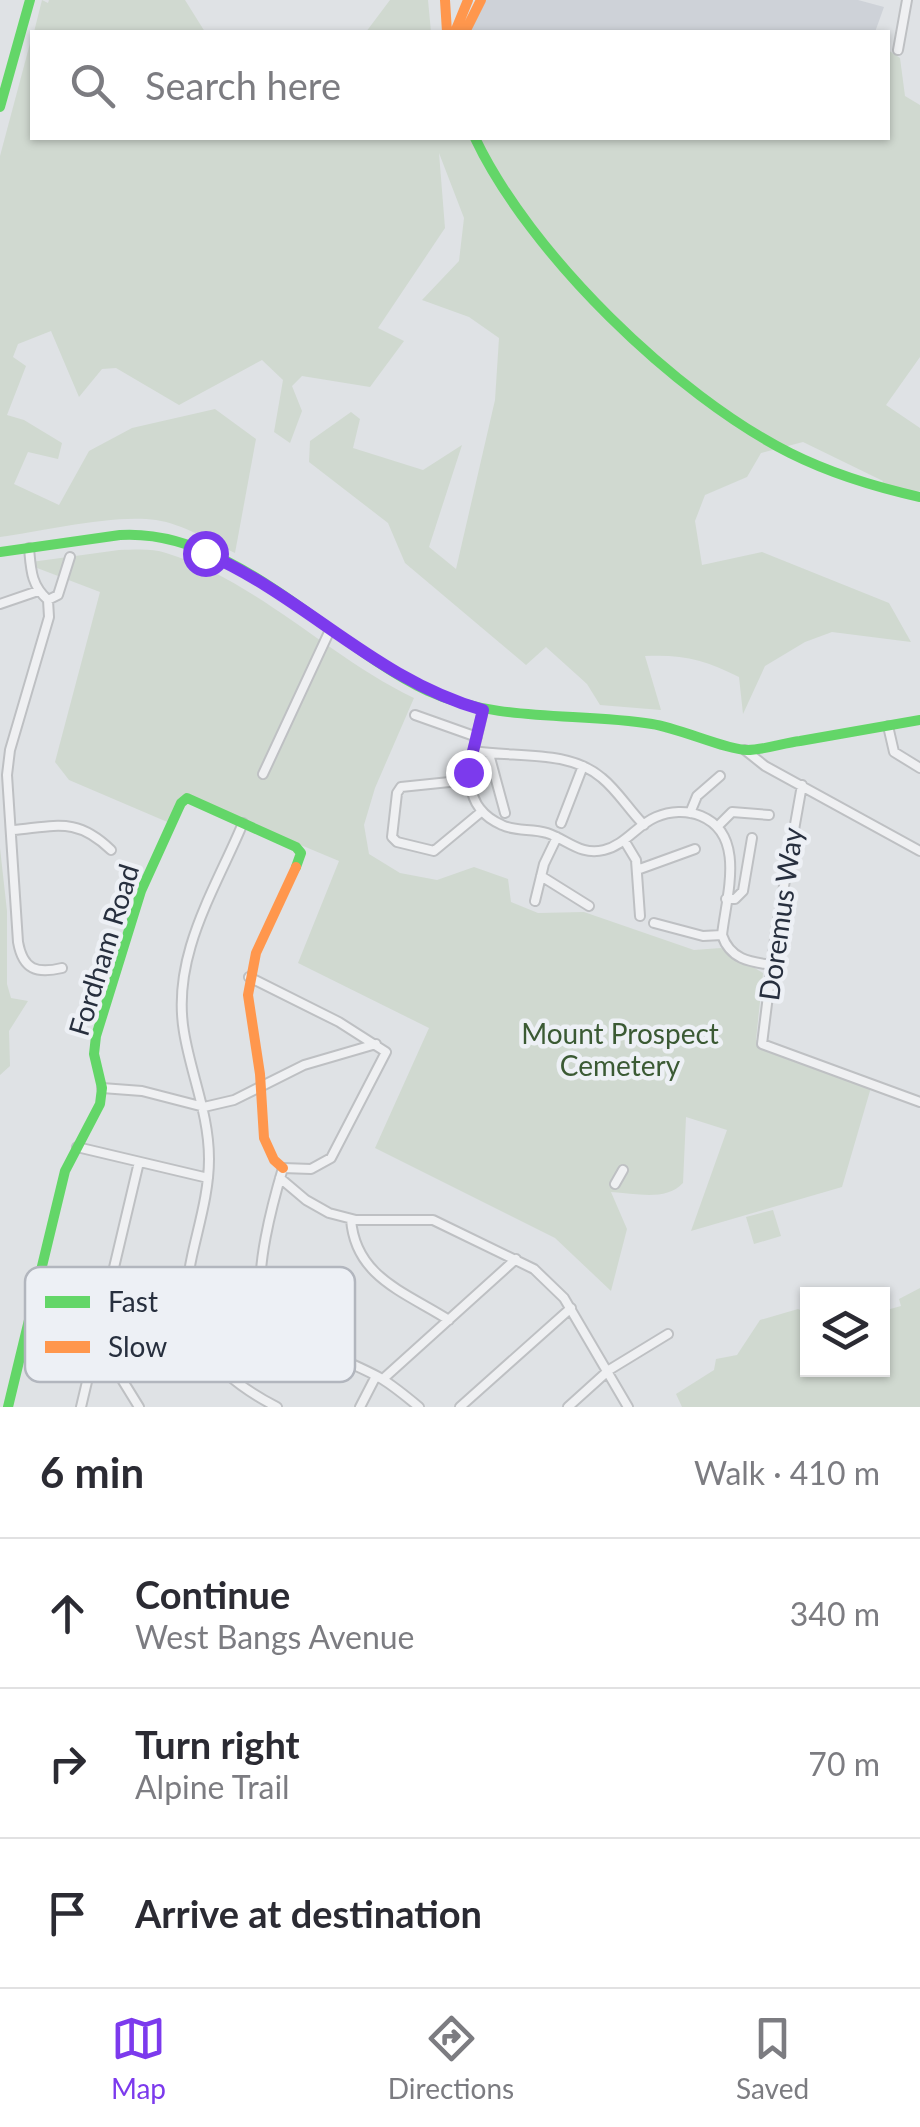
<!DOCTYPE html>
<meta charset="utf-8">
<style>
body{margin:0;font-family:Lato,sans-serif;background:#f2f2f3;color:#2b2b33}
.controls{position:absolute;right:30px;bottom:30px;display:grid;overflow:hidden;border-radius:0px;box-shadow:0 2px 8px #0004}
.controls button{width:90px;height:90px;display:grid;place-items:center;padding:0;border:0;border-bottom:2px solid #e1e1e2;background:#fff;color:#2b2b33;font:50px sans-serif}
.stop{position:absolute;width:30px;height:30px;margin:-22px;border:8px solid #7c3aed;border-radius:50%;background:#fff}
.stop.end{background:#7c3aed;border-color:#fff;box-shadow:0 2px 10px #0008}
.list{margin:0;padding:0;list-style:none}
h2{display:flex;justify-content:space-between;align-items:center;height:130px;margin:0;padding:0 40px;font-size:42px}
h2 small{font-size:32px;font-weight:400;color:#7c7c81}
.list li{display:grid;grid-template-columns:65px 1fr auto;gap:30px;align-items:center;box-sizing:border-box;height:150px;padding:0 40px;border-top:2px solid #e1e1e2}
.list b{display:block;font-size:38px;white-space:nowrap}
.list p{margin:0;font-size:32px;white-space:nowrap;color:#7c7c81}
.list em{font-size:32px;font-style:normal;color:#7c7c81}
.icon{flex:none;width:55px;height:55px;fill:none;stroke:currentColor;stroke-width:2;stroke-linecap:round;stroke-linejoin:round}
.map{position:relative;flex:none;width:920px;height:1407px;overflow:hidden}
.search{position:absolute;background:#fff;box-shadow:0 2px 8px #0004;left:30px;right:30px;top:30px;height:110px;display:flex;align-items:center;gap:25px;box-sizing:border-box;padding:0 35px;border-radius:0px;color:#7c7c81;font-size:38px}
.sheet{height:580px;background:#fff}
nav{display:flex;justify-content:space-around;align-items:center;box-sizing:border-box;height:140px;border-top:2px solid #e1e1e2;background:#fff;font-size:28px;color:#7c7c81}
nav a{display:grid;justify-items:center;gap:5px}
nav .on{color:#7c3aed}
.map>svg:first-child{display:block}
.built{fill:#ced2d8}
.green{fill:#d0d9d0}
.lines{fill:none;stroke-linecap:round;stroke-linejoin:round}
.street-casing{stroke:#bec0c3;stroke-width:12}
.street{stroke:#eff0f2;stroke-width:8}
.fast{stroke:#63d668;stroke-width:10}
.slow{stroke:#ff974d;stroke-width:10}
.route{stroke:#7c3aed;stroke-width:12}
.labels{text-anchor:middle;stroke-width:9;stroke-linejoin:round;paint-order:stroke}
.street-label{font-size:28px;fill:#272f3e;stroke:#edf0f5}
.park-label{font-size:28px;fill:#3b5a34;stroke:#edf0f5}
.key{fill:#edf0f5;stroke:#b2b6be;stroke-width:2.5}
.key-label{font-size:28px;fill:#272f3e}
</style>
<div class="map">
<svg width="920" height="1407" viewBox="0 0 920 1407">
<rect width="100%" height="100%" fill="#dfe2e5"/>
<path class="built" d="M485 0H858L884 7 875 32H469Z"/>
<path class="green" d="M42 0 48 3 49 0H185L205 32H34Z
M390 0H428L431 32H366Z
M32 36V138H888V50L900 58 905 96 920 105V357L886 405 920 428V491L880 489 883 481 803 442 761 453 747 477 705 495 695 521 702 565 762 552 889 603 911 642 832 632 805 642 765 666 743 714 739 677C706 660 682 654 645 656L661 710 600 705 587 684 546 647 526 665 405 563 388 523 309 462 310 441 351 412 360 419 353 448 423 470 462 445 429 547 456 569 495 400 499 338 469 317 422 300 459 261 464 218 439 153 445 228 378 328 404 341 370 387 302 376 292 386 302 411 290 443 274 432 283 380 262 360 179 405 116 368 102 369 79 397 51 331 18 344 13 357 26 366 7 415 24 420 62 443 58 459 28 452 14 484 59 505 89 451 132 428 215 409 256 439 235 553C210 541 183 524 156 520 113 514 44 531 0 537V156Z
M119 550C134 550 152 548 166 553 259 582 327 656 414 698L375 788 364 825 369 854 400 873 437 880 474 867 508 879 511 902 538 913 584 912 694 950 721 948 763 973 756 1040 872 1084 842 1187 691 1231 727 1130 686 1117 683 1183C665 1202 635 1193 611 1192L627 1229 611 1291 555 1238 375 1148 429 1028 298 963 339 861 191 799 172 824 69 780 55 762 100 592 24 563Z
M0 848 7 911V984L11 998 28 1001 9 1031 10 1066 0 1075Z
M773 1210 781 1236 754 1244 746 1217Z
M920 1288V1407H682L676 1394 714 1370 716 1359 737 1355 760 1320 798 1309 807 1313 808 1370H882L883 1311 901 1306 899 1299Z"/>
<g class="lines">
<defs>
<path id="street" d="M898 50 907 0
M29 548C31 570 31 585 48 600L49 617 10 750 7 775 18 942C23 970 37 974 62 968
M48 600 58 595 70 557
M0 604 38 591
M483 710C475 751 451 803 502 825 516 832 532 828 547 833 568 840 581 856 604 850 625 845 637 825 656 817 670 811 687 810 701 816 747 835 726 897 722 935 730 959 749 962 772 965
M415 715 477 737
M888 726 894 752 920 768
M745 750 765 766 920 851
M474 751C515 758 568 749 602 778 618 791 629 810 644 825
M489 754 505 813
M263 774 330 630
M469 780 401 787 397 793 392 837 397 842 434 851 481 812
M802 785 776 931 762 1044 920 1102
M690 813 697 796 720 776
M243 823C215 890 171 956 184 1032 191 1075 209 1114 209 1159 209 1192 199 1224 192 1256 175 1331 214 1375 277 1407
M561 823 583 766
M717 827 732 812 769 815
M13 830C57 826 77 817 111 850
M624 840 636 860 640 916
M637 870 695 849
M541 876 589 906
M726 899H735L743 891 752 838
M535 901 544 864 557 837
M654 923 703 936 722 935
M249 977 339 1022 386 1052 331 1158 311 1169 283 1168C274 1198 252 1277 264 1306 277 1339 351 1360 382 1379 395 1387 407 1397 419 1407
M102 1088 142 1091 204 1107 234 1100 304 1065 376 1044
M77 1147 208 1178
M280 1178 306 1200 329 1213 356 1220H433L534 1269 564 1298 628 1407
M615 1184 623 1170
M351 1219C355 1277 405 1292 449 1320
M103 1320 118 1373 139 1407
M89 1376 118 1373
M383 1379 516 1259
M81 1407 139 1162
M360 1407 376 1376
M460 1407 571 1308
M568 1407 609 1370 668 1334"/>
</defs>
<use href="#street" class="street-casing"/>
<use href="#street" class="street"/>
<path class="fast" d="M0 107 30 0
M475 138C530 254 675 395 790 453 832 474 875 487 920 497
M0 552 120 535C234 528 330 645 428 691 498 723 577 712 652 724 679 728 727 750 747 750 764 750 783 743 800 741 840 734 880 727 920 720
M8 1407 65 1171 100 1104 102 1088 94 1054 96 1036 141 891 181 803 187 798 296 847 301 853 296 867"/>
<path class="slow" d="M445 0 447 32
M455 32 468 0
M465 32 481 0
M283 1168 274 1160 264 1138 260 1074 248 995 256 953 296 867"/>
</g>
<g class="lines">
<path class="route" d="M205 553C306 597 374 679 483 710L468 772"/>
</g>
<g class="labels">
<g class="street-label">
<text transform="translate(781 914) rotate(-82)" y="10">Doremus Way</text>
<text transform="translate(104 950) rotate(-73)" y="10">Fordham Road</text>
</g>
<g class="park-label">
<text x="620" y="1044">Mount Prospect<tspan x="620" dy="32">Cemetery</tspan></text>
</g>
</g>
<rect x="25" y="1267" width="330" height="115" rx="15" class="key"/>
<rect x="45" y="1296" width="45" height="12" fill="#63d668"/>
<rect x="45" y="1341" width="45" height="12" fill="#ff974d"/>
<g class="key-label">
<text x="108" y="1312">Fast</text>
<text x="108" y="1357">Slow</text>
</g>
</svg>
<div class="controls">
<button><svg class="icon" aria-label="layers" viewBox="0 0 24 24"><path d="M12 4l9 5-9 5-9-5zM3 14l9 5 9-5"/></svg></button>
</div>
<div class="stop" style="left:205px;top:553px"></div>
<div class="stop end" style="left:468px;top:772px"></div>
<div class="search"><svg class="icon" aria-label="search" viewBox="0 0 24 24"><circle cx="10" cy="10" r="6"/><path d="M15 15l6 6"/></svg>Search here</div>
</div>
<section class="sheet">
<h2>6 min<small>Walk · 410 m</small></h2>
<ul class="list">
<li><svg class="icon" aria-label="ahead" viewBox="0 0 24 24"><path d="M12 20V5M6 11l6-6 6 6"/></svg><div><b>Continue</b><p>West Bangs Avenue</p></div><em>340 m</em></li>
<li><svg class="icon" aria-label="right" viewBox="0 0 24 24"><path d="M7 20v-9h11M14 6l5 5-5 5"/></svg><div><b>Turn right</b><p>Alpine Trail</p></div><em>70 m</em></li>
<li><svg class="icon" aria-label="arrive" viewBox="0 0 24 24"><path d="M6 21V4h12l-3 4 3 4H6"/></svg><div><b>Arrive at destination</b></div></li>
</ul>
</section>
<nav>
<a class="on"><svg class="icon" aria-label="map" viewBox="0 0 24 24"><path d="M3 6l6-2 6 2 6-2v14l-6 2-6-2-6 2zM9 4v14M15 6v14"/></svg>Map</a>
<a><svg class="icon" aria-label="directions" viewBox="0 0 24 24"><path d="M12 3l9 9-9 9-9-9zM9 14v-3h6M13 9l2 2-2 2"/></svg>Directions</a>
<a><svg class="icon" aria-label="saved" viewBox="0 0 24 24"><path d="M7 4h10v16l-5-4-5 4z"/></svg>Saved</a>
</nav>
